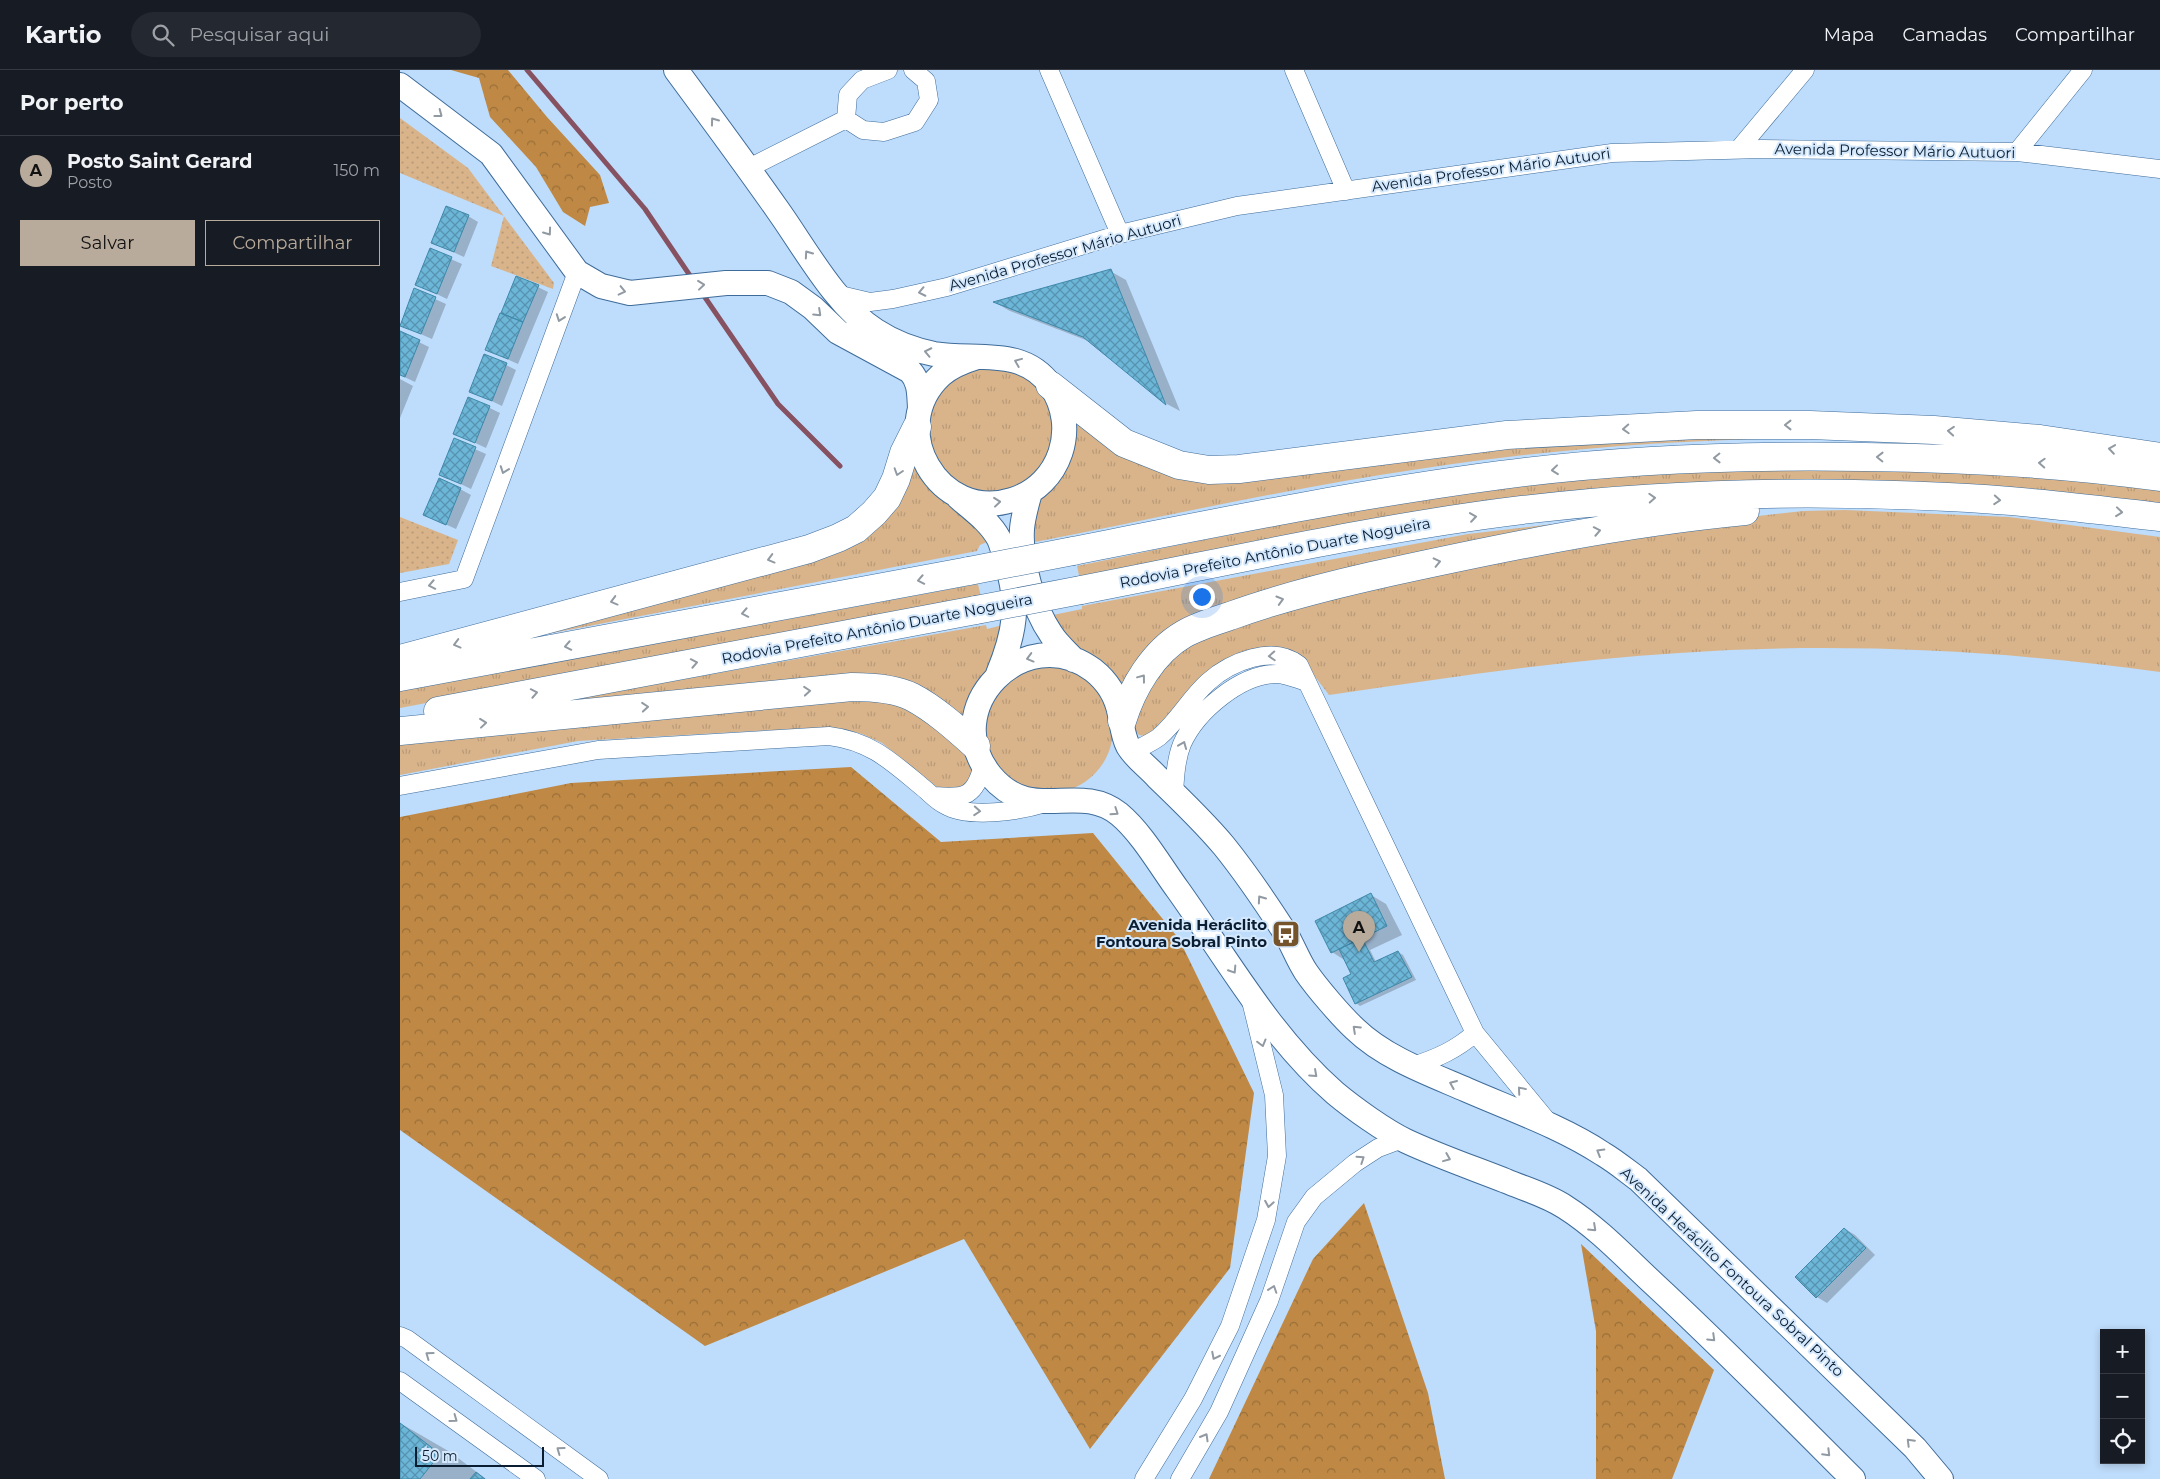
<!DOCTYPE html>
<html lang="pt">
<meta charset="utf-8">
<style>
body{margin:0;font-family:Montserrat,sans-serif;background:#242831;color:#f1f3f6}
.controls{position:absolute;right:15px;bottom:15px;display:grid;overflow:hidden;border-radius:0px;box-shadow:0 2px 8px #0003}
.controls button{width:45px;height:45px;display:grid;place-items:center;padding:0;border:0;border-bottom:1px solid #363941;background:#171b24;color:#f1f3f6;font:25px sans-serif}
.scale{position:absolute;left:15px;bottom:12px;width:129px;box-sizing:border-box;padding-left:5px;border:2px solid #0b1e31;border-top:0;font-size:14px;line-height:18px;white-space:nowrap;color:#0b1e31;-webkit-text-stroke:4px #d4e8fd;paint-order:stroke}
.you{position:absolute;left:801px;top:526px;width:18px;height:18px;margin:-12px;border:4px solid #fff;border-radius:50%;background:#1a73e8;box-shadow:0 0 0 8px #1a73e833}
.badge{display:grid;place-items:center;width:32px;height:32px;border-radius:50%;background:#b9ab9b;color:#111;font-size:16px;font-weight:700}
.pin{position:absolute;translate:-50% -41px;filter:drop-shadow(0 1px 2px #0008)}
.pin::after{content:'';position:absolute;top:26px;width:18px;height:15px;background:inherit;clip-path:polygon(0 0,100% 0,50% 100%)}
.list{margin:0;padding:0;list-style:none}
h2{display:flex;justify-content:space-between;align-items:center;height:65px;margin:0;padding:0 20px;font-size:21px}
h2 small{font-size:16px;font-weight:400;color:#9ea1a6}
.list li{display:grid;grid-template-columns:32px 1fr auto;gap:15px;align-items:center;box-sizing:border-box;height:70px;padding:0 20px;border-top:1px solid #363941}
.list b{display:block;font-size:19px;white-space:nowrap}
.list p{margin:0;font-size:16px;white-space:nowrap;color:#9ea1a6}
.list em{font-size:16px;font-style:normal;color:#9ea1a6}
.actions{display:flex;gap:10px;padding:15px 20px}
.actions a{flex:1;padding:11px 0;border:1px solid #b9ab9b;border-radius:0px;text-align:center;font-size:18px;color:#b9ab9b}
.actions .main{background:#b9ab9b;color:#111}
.icon{flex:none;width:28px;height:28px;fill:none;stroke:currentColor;stroke-width:2;stroke-linecap:round;stroke-linejoin:round}
.map{position:relative;flex:none;width:1760px;height:1409px;overflow:hidden}
header{display:flex;align-items:center;gap:30px;box-sizing:border-box;height:70px;padding:0 25px;background:#171b24;border-bottom:1px solid #363941}
header strong{font-size:24px}
nav{display:flex;gap:28px;margin-inline-start:auto;font-size:18px}
.search{width:350px;height:45px;background:#242831;display:flex;align-items:center;gap:12px;box-sizing:border-box;padding:0 18px;border-radius:28px;color:#9ea1a6;font-size:19px}
main{display:flex}
aside{flex:1;background:#171b24}
.map>svg:first-child{display:block}
.grass{fill:url(#grass-tufts)}
.forest{fill:url(#forest-crowns)}
.park{fill:url(#park-dots)}
.shadow{fill:#0003}
.lines{fill:none;stroke-linecap:round;stroke-linejoin:round}
.stream{stroke:#865161;stroke-width:5}
.building{fill:url(#building-cross-hatch);stroke:#3e88a9}
.street-casing{stroke:#3e6c9a;stroke-width:19}
.secondary-casing{stroke:#3e6c9a;stroke-width:26}
.highway-casing{stroke:#3e6c9a;stroke-width:29}
.street{stroke:#fff;stroke-width:18}
.secondary{stroke:#fff;stroke-width:24}
.highway{stroke:#fff;stroke-width:28}
.highway-bridge-casing{stroke:#3e6c9a;stroke-width:29;stroke-linecap:butt}
.highway-bridge{stroke:#fff;stroke-width:28}
.oneway{stroke:#919aa2}
.labels{text-anchor:middle;stroke-width:4;stroke-linejoin:round;paint-order:stroke}
.street-label{font-size:15px;fill:#0b1e31;stroke:#d4e8fd}
.poi-label{font-size:15px;font-weight:bold;fill:#0b1e31;stroke:#d4e8fd;text-anchor:end}
</style>
<header>
<strong>Kartio</strong>
<div class="search"><svg class="icon" aria-label="search" viewBox="0 0 24 24"><circle cx="10" cy="10" r="6"/><path d="M15 15l6 6"/></svg>Pesquisar aqui</div>
<nav><a>Mapa</a><a>Camadas</a><a>Compartilhar</a></nav>
</header>
<main>
<aside>
<h2>Por perto<small></small></h2>
<ul class="list">
<li><span class="badge">A</span><div><b>Posto Saint Gerard</b><p>Posto</p></div><em>150 m</em></li>
</ul>
<div class="actions"><a class="main">Salvar</a><a>Compartilhar</a></div>
</aside>
<div class="map">
<svg width="1760" height="1409" viewBox="0 0 1760 1409">
<defs>
<pattern id="grass-tufts" width="24" height="20" patternUnits="userSpaceOnUse" patternTransform="scale(1.25)"><rect width="24" height="20" fill="#d9b48a"/><path d="M3 7l-1-3M5 7V3M7 7l1-3M15 17l-1-3M17 17v-4M19 17l1-3" fill="none" stroke="#b99a78"/></pattern>
<pattern id="forest-crowns" width="20" height="18" patternUnits="userSpaceOnUse" patternTransform="scale(1.25)"><rect width="20" height="18" fill="#bf8844"/><path d="M2 6a3 3 0 1 1 6 0M12 15a3 3 0 1 1 6 0" fill="none" stroke="#996f39"/></pattern>
<pattern id="park-dots" width="8" height="8" patternUnits="userSpaceOnUse" patternTransform="scale(1.25)"><rect width="8" height="8" fill="#d9b48a"/><path d="M2 2h.1M6 6h.1" fill="none" stroke="#b99a78" stroke-width="1.8" stroke-linecap="round"/></pattern>
<pattern id="building-cross-hatch" width="8" height="8" patternUnits="userSpaceOnUse" patternTransform="scale(1.25)"><rect width="8" height="8" fill="#6cb6d8"/><path d="M0 0l8 8M0 8l8-8" fill="none" stroke="#5793b0"/></pattern>
</defs>
<rect width="100%" height="100%" fill="#bedcfb"/>
<path class="grass" d="M582 294 624 302 651 332 655 372 635 407 598 423 578 422 557 414 540 399 526 356 542 315Z
M671 342 748 393 1176 367 1412 368C1281 369 1149 379 1019 399 890 418 762 447 635 472L633 445 636 435 665 392Z
M514 390 581 459 587 472 580 475 577 481 142 565 140 559 430 482Z
M1497 399 1664 408 1760 419V435L1401 413 680 510 677 496C822 466 967 435 1115 416 1242 400 1370 400 1497 399Z
M1445 440 1609 447 1760 467V602C1601 580 1439 572 1279 583 1162 590 1046 608 929 625L903 591 892 582 804 608 752 661 745 666 739 665 734 659 733 645 738 630 778 579 824 557 981 516 1288 454 1403 441Z
M1178 451 862 526 722 622 702 595 672 572 648 546 682 539V536L1068 464Z
M578 514 581 527 0 638V621Z
M607 554 594 587 573 621 565 653 518 620 185 634 179 628 586 555 587 559Z
M585 659a64 64 0 1 1 128 0a64 64 0 1 1-128 0Z
M430 627 498 629 543 659 569 689 574 701 571 710 560 719 538 718 482 673 462 664 439 658H411L178 671 0 705V669Z"/>
<path class="forest" d="M51 0H108L147 47 200 105 209 133 190 137 185 156 163 142 136 97 90 47 79 8Z
M451 697 541 772 693 763 779 869 854 1023 830 1198 690 1379 564 1169 305 1276 0 1060V747L171 713Z
M964 1133 1028 1323 1045 1409H809L913 1189Z
M1181 1174 1314 1300 1272 1409H1196V1261Z"/>
<path class="park" d="M0 48 68 98 154 213 153 219 91 196 104 146 0 103Z
M0 447 58 470 49 494 0 503Z"/>
<path class="shadow" d="M68 146 78 152 64 187 33 173Z
M30 180 62 194 47 229 16 214Z
M710 201 726 210 780 341 767 334 691 272 610 241 596 233Z
M117 207 148 222 118 294 87 280Z
M15 220 46 234 32 269 0 255Z
M0 263 29 277 15 312 0 305Z
M106 295 116 300 102 336 71 321Z
M0 309 13 316 0 348Z
M69 328 100 343 86 378 54 363Z
M54 370 86 384 71 419 40 404Z
M60 419 71 425 56 459 25 445Z
M971 825 986 834 1002 865 970 880 976 892 998 882 1003 885 1016 910 960 936 956 933 953 905 946 891 932 882Z
M1445 1159 1455 1165 1475 1185 1427 1233 1417 1227 1397 1207Z
M0 1353 50 1382 86 1409H0Z"/>
<g class="lines">
<path class="stream" d="M127 0 245 139 293 210
M302 223 378 334 440 396"/>
</g>
<path class="building" d="M46 136 69 145 54 182 31 173Z
M30 178 52 187 37 224 15 215Z
M711 199 766 335 683 267 593 232Z
M116 206 139 215 123 252 101 243Z
M14 218 36 227 21 264 0 256Z
M100 243 123 252 108 289 85 280Z
M0 261 20 270 5 307 0 305Z
M84 284 107 293 92 331 69 322Z
M68 327 90 336 75 373 53 364Z
M54 368 76 377 61 414 39 405Z
M39 408 61 418 46 455 23 445Z
M971 823 987 856 931 883 915 851Z
M962 868 974 892 998 881 1012 907 955 934 943 908 951 904 939 879Z
M1444 1158 1466 1178 1416 1228 1395 1207Z
M0 1353 40 1384 20 1409H0Z
M76 1402 85 1409H70Z"/>
<g class="lines">
<defs>
<path id="street" d="M649 0 720 164
M894 0 946 121
M446 49 463 60 484 62 515 52 529 30 526 11 513 0
M446 49 448 25 462 10 488 0
M1338 80 1405 0
M1617 82 1683 0
M349 98 446 49
M436 224 470 232 493 229 547 217 720 164 837 136 1212 83 1362 79 1617 82 1760 99
M0 522 64 509 177 202
M732 682C741 677 751 673 759 667 778 651 790 628 808 612 830 592 873 574 899 595L1075 963 1149 1053
M0 716 198 680 429 666C470 671 491 691 521 716 529 722 536 731 545 735 569 749 620 741 646 733
M774 723C775 707 776 689 782 674 796 642 841 603 878 604 888 605 897 609 907 612
M535 726C566 729 575 726 583 695
M1013 996C1037 988 1056 980 1075 963
M0 1266 7 1269 199 1409
M0 1311 136 1409
M744 1409 793 1329 830 1256 866 1150 877 1086 874 1025 851 931
M780 1409 819 1342 869 1231 896 1152 914 1127 955 1093 978 1078 1002 1069"/>
<path id="secondary" d="M276 0C310 46 344 92 377 139 405 178 435 235 476 261 493 272 514 280 534 284 575 291 623 276 651 316 679 357 661 415 612 430 539 453 484 358 541 305 551 296 564 291 577 287
M0 15 91 84 177 202 201 216 230 223 326 213H368L391 222 413 238 438 262 510 301C520 312 519 323 520 338
M630 422C627 434 623 446 622 459 620 491 633 538 651 564 657 574 667 582 674 590
M559 428C573 440 590 452 599 469 602 476 604 484 606 491 620 534 615 563 598 604
M1453 1409C1387 1343 1322 1277 1254 1214 1225 1187 1198 1158 1165 1137 1147 1125 1125 1119 1106 1111 1073 1098 1038 1086 1006 1071 985 1061 953 1038 935 1023 870 966 828 890 778 820 761 797 742 763 719 744 677 711 632 755 591 706 536 639 624 549 693 600 707 611 717 627 720 645 722 655 723 666 728 676 735 688 748 697 757 707 780 729 804 752 824 776 845 802 868 836 886 864 893 876 898 890 906 902 917 918 941 946 955 959 985 988 1030 1004 1067 1020 1113 1040 1162 1057 1203 1084 1215 1091 1227 1101 1238 1109L1515 1378 1541 1409"/>
<path id="highway" d="M650 315 724 373 779 395 809 400 839 399 1107 365 1297 355H1410L1534 360 1640 369 1760 387
M673 481C815 453 957 424 1101 405 1221 389 1343 385 1464 387 1563 388 1661 393 1760 407
M681 520C827 492 974 458 1122 440 1263 423 1406 420 1548 427 1619 430 1689 439 1760 447
M0 589 409 479 438 468 456 459 474 443 487 428 496 409 504 383 517 357
M0 607 569 501
M38 641 576 540
M722 651C732 618 753 582 784 564 798 556 815 551 830 546 876 529 924 517 972 506 1095 479 1219 453 1345 441
M0 661 452 617C471 617 494 618 512 627 535 639 557 659 576 676"/>
</defs>
<use href="#street" class="street-casing"/>
<use href="#secondary" class="secondary-casing"/>
<use href="#highway" class="highway-casing"/>
<use href="#street" class="street"/>
<use href="#secondary" class="secondary"/>
<use href="#highway" class="highway"/>
<defs>
<path id="highway-bridge" d="M569 501 673 481
M576 540 681 520"/>
</defs>
<use href="#highway-bridge" class="highway-bridge-casing"/>
<use href="#highway-bridge" class="highway-bridge"/>
</g>
<defs><path id="oneway-chevron" d="M-2-3.5L2.5 0L-2 3.5" fill="none" stroke-width="1.6" stroke-linecap="round" stroke-linejoin="round" transform="scale(1.25)"/></defs>
<g class="oneway">
<use href="#oneway-chevron" transform="translate(39 44) rotate(37)"/>
<use href="#oneway-chevron" transform="translate(314 51) rotate(-126)"/>
<use href="#oneway-chevron" transform="translate(148 162) rotate(54)"/>
<use href="#oneway-chevron" transform="translate(408 184) rotate(-125)"/>
<use href="#oneway-chevron" transform="translate(301 215) rotate(-6)"/>
<use href="#oneway-chevron" transform="translate(222 221) rotate(13)"/>
<use href="#oneway-chevron" transform="translate(522 222) rotate(168)"/>
<use href="#oneway-chevron" transform="translate(418 243) rotate(43)"/>
<use href="#oneway-chevron" transform="translate(160 248) rotate(110)"/>
<use href="#oneway-chevron" transform="translate(528 282) rotate(-168)"/>
<use href="#oneway-chevron" transform="translate(618 292) rotate(-158)"/>
<use href="#oneway-chevron" transform="translate(1388 355) rotate(-180)"/>
<use href="#oneway-chevron" transform="translate(1226 359) rotate(177)"/>
<use href="#oneway-chevron" transform="translate(1551 361) rotate(-175)"/>
<use href="#oneway-chevron" transform="translate(1712 379) rotate(-172)"/>
<use href="#oneway-chevron" transform="translate(1480 387) rotate(-179)"/>
<use href="#oneway-chevron" transform="translate(1317 388) rotate(179)"/>
<use href="#oneway-chevron" transform="translate(1642 393) rotate(-177)"/>
<use href="#oneway-chevron" transform="translate(104 400) rotate(110)"/>
<use href="#oneway-chevron" transform="translate(1155 400) rotate(174)"/>
<use href="#oneway-chevron" transform="translate(498 402) rotate(108)"/>
<use href="#oneway-chevron" transform="translate(1252 428) rotate(-3)"/>
<use href="#oneway-chevron" transform="translate(1597 430) rotate(4)"/>
<use href="#oneway-chevron" transform="translate(597 432) rotate(-6)"/>
<use href="#oneway-chevron" transform="translate(1719 442) rotate(6)"/>
<use href="#oneway-chevron" transform="translate(1073 447) rotate(-8)"/>
<use href="#oneway-chevron" transform="translate(1197 461) rotate(-11)"/>
<use href="#oneway-chevron" transform="translate(371 489) rotate(165)"/>
<use href="#oneway-chevron" transform="translate(1037 492) rotate(-13)"/>
<use href="#oneway-chevron" transform="translate(521 510) rotate(169)"/>
<use href="#oneway-chevron" transform="translate(32 515) rotate(169)"/>
<use href="#oneway-chevron" transform="translate(880 530) rotate(-16)"/>
<use href="#oneway-chevron" transform="translate(214 531) rotate(165)"/>
<use href="#oneway-chevron" transform="translate(345 543) rotate(169)"/>
<use href="#oneway-chevron" transform="translate(57 574) rotate(165)"/>
<use href="#oneway-chevron" transform="translate(168 576) rotate(169)"/>
<use href="#oneway-chevron" transform="translate(872 586) rotate(177)"/>
<use href="#oneway-chevron" transform="translate(630 588) rotate(165)"/>
<use href="#oneway-chevron" transform="translate(294 593) rotate(-11)"/>
<use href="#oneway-chevron" transform="translate(742 608) rotate(-53)"/>
<use href="#oneway-chevron" transform="translate(407 621) rotate(-5)"/>
<use href="#oneway-chevron" transform="translate(134 623) rotate(-11)"/>
<use href="#oneway-chevron" transform="translate(245 637) rotate(-5)"/>
<use href="#oneway-chevron" transform="translate(83 653) rotate(-6)"/>
<use href="#oneway-chevron" transform="translate(783 675) rotate(-68)"/>
<use href="#oneway-chevron" transform="translate(577 741) rotate(4)"/>
<use href="#oneway-chevron" transform="translate(715 742) rotate(34)"/>
<use href="#oneway-chevron" transform="translate(861 829) rotate(-125)"/>
<use href="#oneway-chevron" transform="translate(833 900) rotate(57)"/>
<use href="#oneway-chevron" transform="translate(956 959) rotate(-137)"/>
<use href="#oneway-chevron" transform="translate(862 973) rotate(75)"/>
<use href="#oneway-chevron" transform="translate(914 1004) rotate(42)"/>
<use href="#oneway-chevron" transform="translate(1053 1014) rotate(-157)"/>
<use href="#oneway-chevron" transform="translate(1121 1020) rotate(-130)"/>
<use href="#oneway-chevron" transform="translate(1200 1082) rotate(-149)"/>
<use href="#oneway-chevron" transform="translate(1047 1088) rotate(22)"/>
<use href="#oneway-chevron" transform="translate(961 1089) rotate(-34)"/>
<use href="#oneway-chevron" transform="translate(869 1134) rotate(100)"/>
<use href="#oneway-chevron" transform="translate(1193 1158) rotate(43)"/>
<use href="#oneway-chevron" transform="translate(873 1219) rotate(-71)"/>
<use href="#oneway-chevron" transform="translate(1312 1268) rotate(44)"/>
<use href="#oneway-chevron" transform="translate(29 1285) rotate(-144)"/>
<use href="#oneway-chevron" transform="translate(815 1286) rotate(117)"/>
<use href="#oneway-chevron" transform="translate(54 1349) rotate(36)"/>
<use href="#oneway-chevron" transform="translate(805 1367) rotate(-60)"/>
<use href="#oneway-chevron" transform="translate(1510 1372) rotate(-135)"/>
<use href="#oneway-chevron" transform="translate(160 1380) rotate(-144)"/>
<use href="#oneway-chevron" transform="translate(1427 1383) rotate(45)"/>
</g>
<defs>
<symbol id="bus-square" viewBox="-11 -11 22 22"><rect x="-9" y="-9" width="18" height="18" rx="4" fill="#75532b" stroke="#d4e8fd"/><path d="M-5-6H5V4H4V6H2V4H-2V6H-4V4H-5ZM-3.5-4V0h7V-4ZM-3.5 1.2v1.5H-2V1.2ZM2 1.2v1.5H3.5V1.2Z" fill="#fff"/></symbol>
</defs>
<g fill-rule="evenodd">
<use href="#bus-square" x="870" y="848" width="32" height="32"/>
</g>
<g class="labels">
<g class="street-label">
<text transform="translate(1495 81) rotate(1)" y="5">Avenida Professor Mário Autuori</text>
<text transform="translate(1091 100) rotate(-8)" y="5">Avenida Professor Mário Autuori</text>
<text transform="translate(665 183) rotate(-16)" y="5">Avenida Professor Mário Autuori</text>
<text transform="translate(875 483) rotate(-11)" y="5">Rodovia Prefeito Antônio Duarte Nogueira</text>
<text transform="translate(477 559) rotate(-11)" y="5">Rodovia Prefeito Antônio Duarte Nogueira</text>
<text transform="translate(1332 1202) rotate(43)" y="5">Avenida Heráclito Fontoura Sobral Pinto</text>
</g>
<g class="poi-label">
<text x="867" y="860">Avenida Heráclito<tspan x="867" dy="17">Fontoura Sobral Pinto</tspan></text>
</g>
</g>
</svg>
<div class="controls">
<button>+</button>
<button>−</button>
<button><svg class="icon" aria-label="locate" viewBox="0 0 24 24"><circle cx="12" cy="12" r="6"/><path d="M12 2v4M12 18v4M2 12h4M18 12h4"/></svg></button>
</div>
<div class="scale">50 m</div>
<div class="you"></div>
<div class="pin badge" style="left:959px;top:882px">A</div>
</div>
</main>
